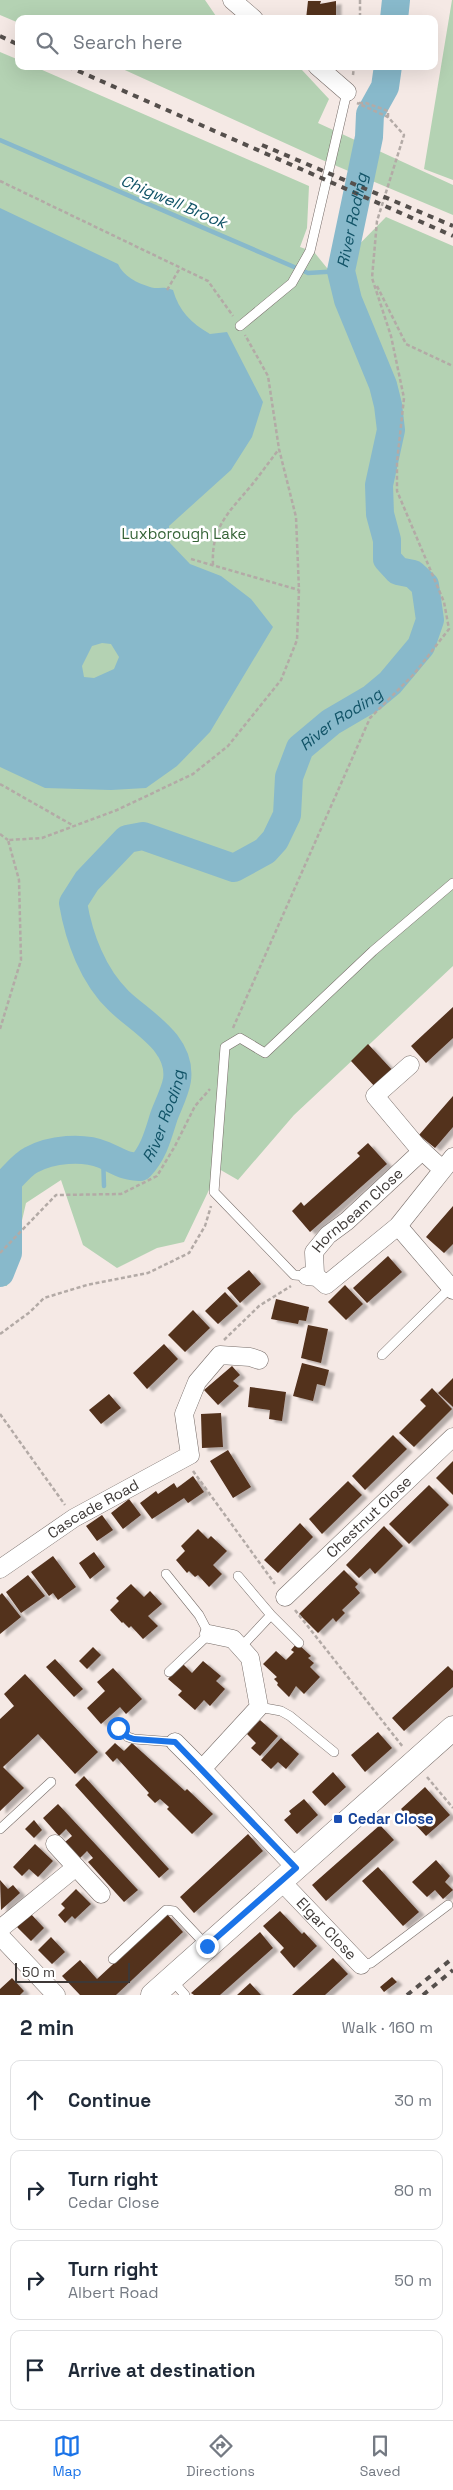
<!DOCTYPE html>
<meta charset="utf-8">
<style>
body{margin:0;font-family:"Space Grotesk",sans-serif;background:#f6f6f7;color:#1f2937}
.scale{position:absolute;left:15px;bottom:12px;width:115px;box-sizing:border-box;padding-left:5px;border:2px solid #3d3836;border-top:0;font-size:14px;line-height:18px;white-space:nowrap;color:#3d3836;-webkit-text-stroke:4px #fff;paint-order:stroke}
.stop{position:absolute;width:15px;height:15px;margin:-11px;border:4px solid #1a73e8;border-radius:50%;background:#fff}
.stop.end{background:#1a73e8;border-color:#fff;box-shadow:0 1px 5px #0008}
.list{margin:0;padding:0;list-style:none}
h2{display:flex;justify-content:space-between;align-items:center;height:65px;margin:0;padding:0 20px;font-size:21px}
h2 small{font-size:16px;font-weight:400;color:#747a83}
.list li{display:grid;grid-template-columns:32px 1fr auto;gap:15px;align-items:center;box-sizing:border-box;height:80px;margin:0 10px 10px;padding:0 10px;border:1px solid #e0e1e3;border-radius:10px}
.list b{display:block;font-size:19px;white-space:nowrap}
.list p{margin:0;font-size:16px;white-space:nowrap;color:#747a83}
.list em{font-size:16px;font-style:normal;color:#747a83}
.icon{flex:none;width:28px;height:28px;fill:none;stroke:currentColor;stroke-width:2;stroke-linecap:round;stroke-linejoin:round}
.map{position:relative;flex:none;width:453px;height:1995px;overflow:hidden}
.search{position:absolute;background:#fff;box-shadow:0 5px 20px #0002;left:15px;right:15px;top:15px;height:55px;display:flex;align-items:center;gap:12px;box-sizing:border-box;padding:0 18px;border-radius:10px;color:#747a83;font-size:19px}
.sheet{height:425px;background:#fff}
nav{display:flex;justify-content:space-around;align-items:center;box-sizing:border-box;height:70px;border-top:1px solid #e0e1e3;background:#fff;font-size:14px;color:#747a83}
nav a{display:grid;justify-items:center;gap:2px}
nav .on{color:#1a73e8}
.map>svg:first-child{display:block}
.green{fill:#b4d2b3}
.water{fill:#88b9cb;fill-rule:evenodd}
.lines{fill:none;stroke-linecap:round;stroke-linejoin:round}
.stream{stroke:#88b9cb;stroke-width:4.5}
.river{stroke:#88b9cb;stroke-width:28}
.building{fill:#52301d;filter:url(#shadow)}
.lane-casing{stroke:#776d69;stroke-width:10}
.street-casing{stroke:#776d69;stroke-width:19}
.secondary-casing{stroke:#776d69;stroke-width:25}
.path{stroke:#b3aaa6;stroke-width:2.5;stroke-dasharray:4 2.5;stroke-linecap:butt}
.lane{stroke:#fff;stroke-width:9}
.street{stroke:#fff;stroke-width:18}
.secondary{stroke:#fff;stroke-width:24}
.rail{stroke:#554f4c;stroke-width:4;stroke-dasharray:6 6;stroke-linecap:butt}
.route{stroke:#1a73e8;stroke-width:6}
.transit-dot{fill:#1a4fb4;stroke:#fff;stroke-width:2}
.labels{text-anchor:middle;stroke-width:5;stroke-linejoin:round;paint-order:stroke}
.park-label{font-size:15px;fill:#356336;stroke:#fff}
.street-label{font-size:15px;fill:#3d3836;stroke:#fff}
.transit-label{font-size:15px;font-weight:bold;fill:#164399;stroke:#fff;text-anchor:start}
.water-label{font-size:16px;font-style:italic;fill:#115367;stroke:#fff}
</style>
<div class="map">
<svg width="453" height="1995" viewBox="0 0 453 1995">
<defs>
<filter id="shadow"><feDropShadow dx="5.5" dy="3" stdDeviation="1" flood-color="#0004"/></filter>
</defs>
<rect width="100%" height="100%" fill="#f5e9e5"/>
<path class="green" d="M0 0H205L218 19H19V23L0 15Z
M452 0H453V180L424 169Z
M0 52 19 60V66H33L309 186 307 228 300 247 314 252 327 268 335 269 386 217 453 246V966L294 1115 238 1180 219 1169 184 1242 157 1248 117 1268 83 1245 61 1180 26 1203 7 1286H0Z
M116 66H281L302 70 329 99 318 123 453 185V215L320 159Z"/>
<path class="water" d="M0 208 118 264C123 276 137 283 150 287 158 290 161 285 173 290 179 311 191 323 210 334L227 332 263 402 252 437 231 470 169 526 170 543 190 564 221 576 251 599 273 627 210 732 177 766 146 788 111 790 45 788 0 767ZM102 643 111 644 119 657 114 669 94 678 84 677 82 666 92 646Z"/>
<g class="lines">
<path class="stream" d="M0 140 308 273 341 271
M103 1154 104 1186"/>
<g class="river">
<path d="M394 19 396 0"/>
<path id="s1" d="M0 1273 8 1253V1181C15 1174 23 1164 31 1160 51 1149 83 1146 104 1155 120 1162 120 1165 140 1167 154 1152 158 1135 164 1116 168 1105 175 1092 177 1080 182 1043 142 1023 119 1001 93 976 79 938 73 903L87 881 127 839 143 836 234 868 265 851 275 840 287 815 289 777 300 748 331 722 372 698 390 683 421 646 430 620 425 585 413 574 398 571 387 559V540L380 514 379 485 391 430 388 405 383 385 348 300 341 271 369 137 370 114 385 87 388 66"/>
</g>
</g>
<path class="building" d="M308 1H321L320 4 336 1V19H306Z
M453 1007V1038L426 1063 411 1046Z
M368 1044 395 1073 377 1089 351 1061Z
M453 1096V1127L435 1148 419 1135Z
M368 1143 387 1164 310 1232 292 1211 301 1202 304 1206 360 1156 357 1153Z
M453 1206V1244L444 1253 426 1237Z
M388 1256 402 1272 367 1303 353 1288Z
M249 1270 261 1284 240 1303 227 1288Z
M345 1285 363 1304 346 1320 328 1302Z
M225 1292 238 1306 218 1324 205 1311Z
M276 1299 309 1307 306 1321 299 1320 298 1324 271 1319Z
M193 1310 210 1328 185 1352 168 1335Z
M308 1325 328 1329 321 1363 301 1358Z
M164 1344 178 1359 147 1389 133 1373Z
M302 1363 329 1370 325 1386 317 1384 313 1401 293 1396Z
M232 1366 240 1375 233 1381 239 1386 218 1405 204 1390Z
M453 1378V1407L438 1393Z
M250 1387 286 1392 282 1421 269 1419 270 1410 248 1407Z
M432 1388 452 1409 414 1447 399 1433 426 1406 420 1400Z
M109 1394 121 1408 101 1424 89 1410Z
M221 1413 223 1447 202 1448 201 1414Z
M393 1435 407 1449 365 1490 352 1476Z
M228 1450 251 1487 233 1498 210 1461Z
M453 1461V1495L436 1478Z
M193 1476 204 1492 188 1503 184 1498 152 1519 140 1503 156 1491 158 1494 174 1483 177 1488Z
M348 1481 362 1495 322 1534 309 1519Z
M429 1485 449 1505 409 1544 389 1524Z
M129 1499 141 1515 123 1529 111 1513Z
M102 1515 113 1530 97 1541 86 1526Z
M300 1523 313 1537 278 1573 264 1560Z
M384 1526 403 1546 375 1574 370 1568 359 1578 346 1565Z
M198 1529 208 1539 211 1536 227 1551 213 1565 222 1574 209 1587 198 1575 195 1577 189 1571 187 1573 176 1560 185 1551 181 1546Z
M94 1552 105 1567 90 1579 79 1563Z
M53 1556 76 1587 58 1600 53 1593 49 1596 31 1572Z
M344 1570 358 1584 355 1587 360 1593 342 1610 345 1613 336 1622 333 1618 318 1633 299 1614Z
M28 1575 45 1596 21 1613 6 1592Z
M131 1584 144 1597 150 1591 162 1604 148 1616 158 1626 143 1639 131 1626 129 1628 123 1622 122 1623 110 1610 119 1601 116 1598Z
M2 1593 21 1617 0 1634V1595Z
M297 1643 311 1656 308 1658 314 1663 310 1667 320 1677 304 1694 296 1686 289 1697 277 1685 278 1683 274 1679 277 1677 263 1664 276 1651 286 1660 294 1652 291 1650Z
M93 1647 101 1655 87 1669 79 1661Z
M55 1659 83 1689 74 1697 46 1667Z
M203 1661 221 1676 216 1681 225 1689 210 1706 204 1700 195 1710 178 1695 182 1691 168 1679 182 1663 192 1673Z
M448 1666 453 1671V1687L404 1731 392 1718Z
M113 1668 142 1699 126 1714 120 1707 101 1724 87 1708 105 1691 97 1682Z
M25 1674 98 1752 75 1774 38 1734 3 1767 24 1788 0 1811V1719L14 1706 4 1694Z
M260 1720 278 1736 260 1756 251 1748 256 1743 247 1734Z
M378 1732 392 1748 365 1772 351 1755Z
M281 1738 299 1754 286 1769 278 1762 271 1769 261 1760Z
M115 1743 124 1751 132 1743 185 1791 187 1789 213 1814 192 1834 167 1809 169 1807 160 1799 155 1803 147 1795 149 1793 117 1758 113 1762 105 1753Z
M333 1772 346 1787 325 1806 312 1792Z
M84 1776 169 1869 159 1878 75 1785Z
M425 1787 450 1815 426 1836 401 1809Z
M304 1799 318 1815 297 1834 284 1820 291 1814 289 1811Z
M58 1804 138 1890 124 1902 88 1862 93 1858 87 1851 80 1858 65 1842 72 1836 66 1829 59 1836 43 1818Z
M34 1820 42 1830 34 1838 25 1829Z
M380 1825 394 1840 326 1901 312 1885Z
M248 1834 263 1851 194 1913 180 1897Z
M35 1844 53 1861 38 1877 29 1869 22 1876 13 1867Z
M436 1860 450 1876 445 1882 453 1890 443 1899 435 1890 427 1897 412 1882Z
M378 1867 419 1912 403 1926 362 1881Z
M0 1880 8 1889 13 1885 20 1893 1 1910Z
M76 1889 91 1904 75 1919 72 1916 65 1923 58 1915 65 1908 61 1904Z
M280 1911 302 1934 304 1932 317 1946 294 1968 280 1952 284 1948 263 1926Z
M31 1914 44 1928 31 1941 17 1927Z
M167 1914 183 1932 116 1995H80L62 1976 80 1960 97 1979Z
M260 1932 273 1948 220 1995H194L191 1993Z
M51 1937 65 1952 52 1964 38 1950Z
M333 1958 348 1974 325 1995H292Z
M392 1977 397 1982 384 1992 380 1987Z
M12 1978 24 1991 20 1995H0V1989Z
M250 1983 261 1995H237Z"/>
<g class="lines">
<defs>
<path id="lane" d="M240 326 292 283 310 251 347 92
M307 1276 294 1275 214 1192 225 1047 240 1038 265 1053 373 951 453 883
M382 1355 451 1287
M166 1574 199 1615 209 1634 169 1672
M238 1576 271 1615 241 1647
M271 1615 299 1643
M259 1707 281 1711 290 1716 334 1752
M119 1728 128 1737 134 1739 175 1742
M0 1829 51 1782
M113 1959 166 1910 174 1911 207 1946
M361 1965 371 1963 448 1905
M171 1979 185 1995"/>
<g id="street">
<path d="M232 0 254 19"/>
<path d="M317 66 347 92"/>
<path d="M410 1065 375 1096 416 1145 442 1169"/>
<path d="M398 1226 453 1290"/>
<path d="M307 1276 317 1277 326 1285 398 1226 453 1157"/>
<path id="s2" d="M317 1277 315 1274 314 1252 328 1235 347 1221 422 1151"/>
<path id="s3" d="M0 1569 74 1518 190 1455 184 1414 197 1382 220 1355 250 1357 259 1360"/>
<path id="s4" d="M285 1597 453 1437"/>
<path d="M209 1634 233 1639 250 1658 259 1707 202 1769 296 1868"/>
<path d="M175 1742 202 1769"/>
<path d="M76 1867 101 1894"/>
<path id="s5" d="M281 1881 361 1965"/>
<path d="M0 1929 76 1867 55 1844"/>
<path d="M0 1936 56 1995"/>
</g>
<path id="secondary" d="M153 1995 453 1728"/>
</defs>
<use href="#lane" class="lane-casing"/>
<use href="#street" class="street-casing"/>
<use href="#secondary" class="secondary-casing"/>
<path class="path" d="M360 0V19
M353 75 354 66
M359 103H366L388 111V116
M0 181 208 281 233 316
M377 286 406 344 453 366
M167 290 180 268
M191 559 299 590
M213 565C211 528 228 513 250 487 260 475 269 462 279 449
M0 784 74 826
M0 834 8 840
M233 1028 370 718 414 674 449 629 444 602 397 491V462L404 398 391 336 372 278 377 221 404 135 388 117 357 103
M0 1029 21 960 19 880 8 840 42 838 117 810 193 774 228 746 281 680 297 640 299 590 296 517 279 449 268 376 245 335
M0 1253 56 1195 121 1194 157 1176 175 1146 195 1106 210 1089
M0 1334 30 1312 44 1298 87 1285 148 1273 189 1253 205 1226 211 1206
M224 1340 259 1306 291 1286
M0 1414 65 1505
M193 1471 275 1584
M295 1610 403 1747
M427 1777 453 1808"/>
<use href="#lane" class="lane"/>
<use href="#street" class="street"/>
<use href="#secondary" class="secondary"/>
<path class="rail" d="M0 36 19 45
M67 66 453 236
M262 145 453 226
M407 1995 453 1958
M423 1995 453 1970"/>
</g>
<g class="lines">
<path class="route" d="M118 1728 128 1737 134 1739 175 1742 296 1868 207 1946"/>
</g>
<rect class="transit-dot" x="333" y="1814" width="10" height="10" rx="2.5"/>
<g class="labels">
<g class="park-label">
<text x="184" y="539">Luxborough Lake</text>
</g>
<g class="street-label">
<text dy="5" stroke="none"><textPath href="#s2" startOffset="86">Hornbeam Close</textPath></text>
<text dy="5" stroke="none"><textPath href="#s3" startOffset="111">Cascade Road</textPath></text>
<text dy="5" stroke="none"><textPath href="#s4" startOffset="116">Chestnut Close</textPath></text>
<text dy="5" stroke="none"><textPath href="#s5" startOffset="66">Elgar Close</textPath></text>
</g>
<g class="transit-label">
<text x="348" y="1824">Cedar Close</text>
</g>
<g class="water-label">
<text transform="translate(174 201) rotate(23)" y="6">Chigwell Brook</text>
<text dy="6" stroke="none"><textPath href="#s1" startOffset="1511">River Roding</textPath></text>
<text dy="6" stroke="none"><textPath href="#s1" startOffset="940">River Roding</textPath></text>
<text dy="6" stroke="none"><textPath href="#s1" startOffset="295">River Roding</textPath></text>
</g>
</g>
</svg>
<div class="scale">50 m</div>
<div class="stop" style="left:118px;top:1728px"></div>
<div class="stop end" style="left:207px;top:1946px"></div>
<div class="search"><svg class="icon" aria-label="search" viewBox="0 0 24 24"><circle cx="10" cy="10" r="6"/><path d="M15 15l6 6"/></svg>Search here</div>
</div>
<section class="sheet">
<h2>2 min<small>Walk · 160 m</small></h2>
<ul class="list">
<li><svg class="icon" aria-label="ahead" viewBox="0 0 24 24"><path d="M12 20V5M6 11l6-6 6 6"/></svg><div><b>Continue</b></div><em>30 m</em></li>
<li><svg class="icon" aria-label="right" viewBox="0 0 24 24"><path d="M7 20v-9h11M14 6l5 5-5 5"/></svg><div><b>Turn right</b><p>Cedar Close</p></div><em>80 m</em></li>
<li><svg class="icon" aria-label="right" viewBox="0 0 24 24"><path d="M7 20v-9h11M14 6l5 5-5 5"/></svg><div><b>Turn right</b><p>Albert Road</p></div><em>50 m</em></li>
<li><svg class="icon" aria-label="arrive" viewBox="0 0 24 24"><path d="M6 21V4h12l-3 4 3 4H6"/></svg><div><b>Arrive at destination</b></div></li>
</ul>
</section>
<nav>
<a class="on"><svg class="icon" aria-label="map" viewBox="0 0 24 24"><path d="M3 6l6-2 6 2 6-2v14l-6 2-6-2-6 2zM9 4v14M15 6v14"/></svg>Map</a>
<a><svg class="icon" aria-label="directions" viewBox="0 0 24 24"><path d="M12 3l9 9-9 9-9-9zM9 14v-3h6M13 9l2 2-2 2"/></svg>Directions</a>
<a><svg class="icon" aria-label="saved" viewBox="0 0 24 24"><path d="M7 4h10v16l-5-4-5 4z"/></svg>Saved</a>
</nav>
